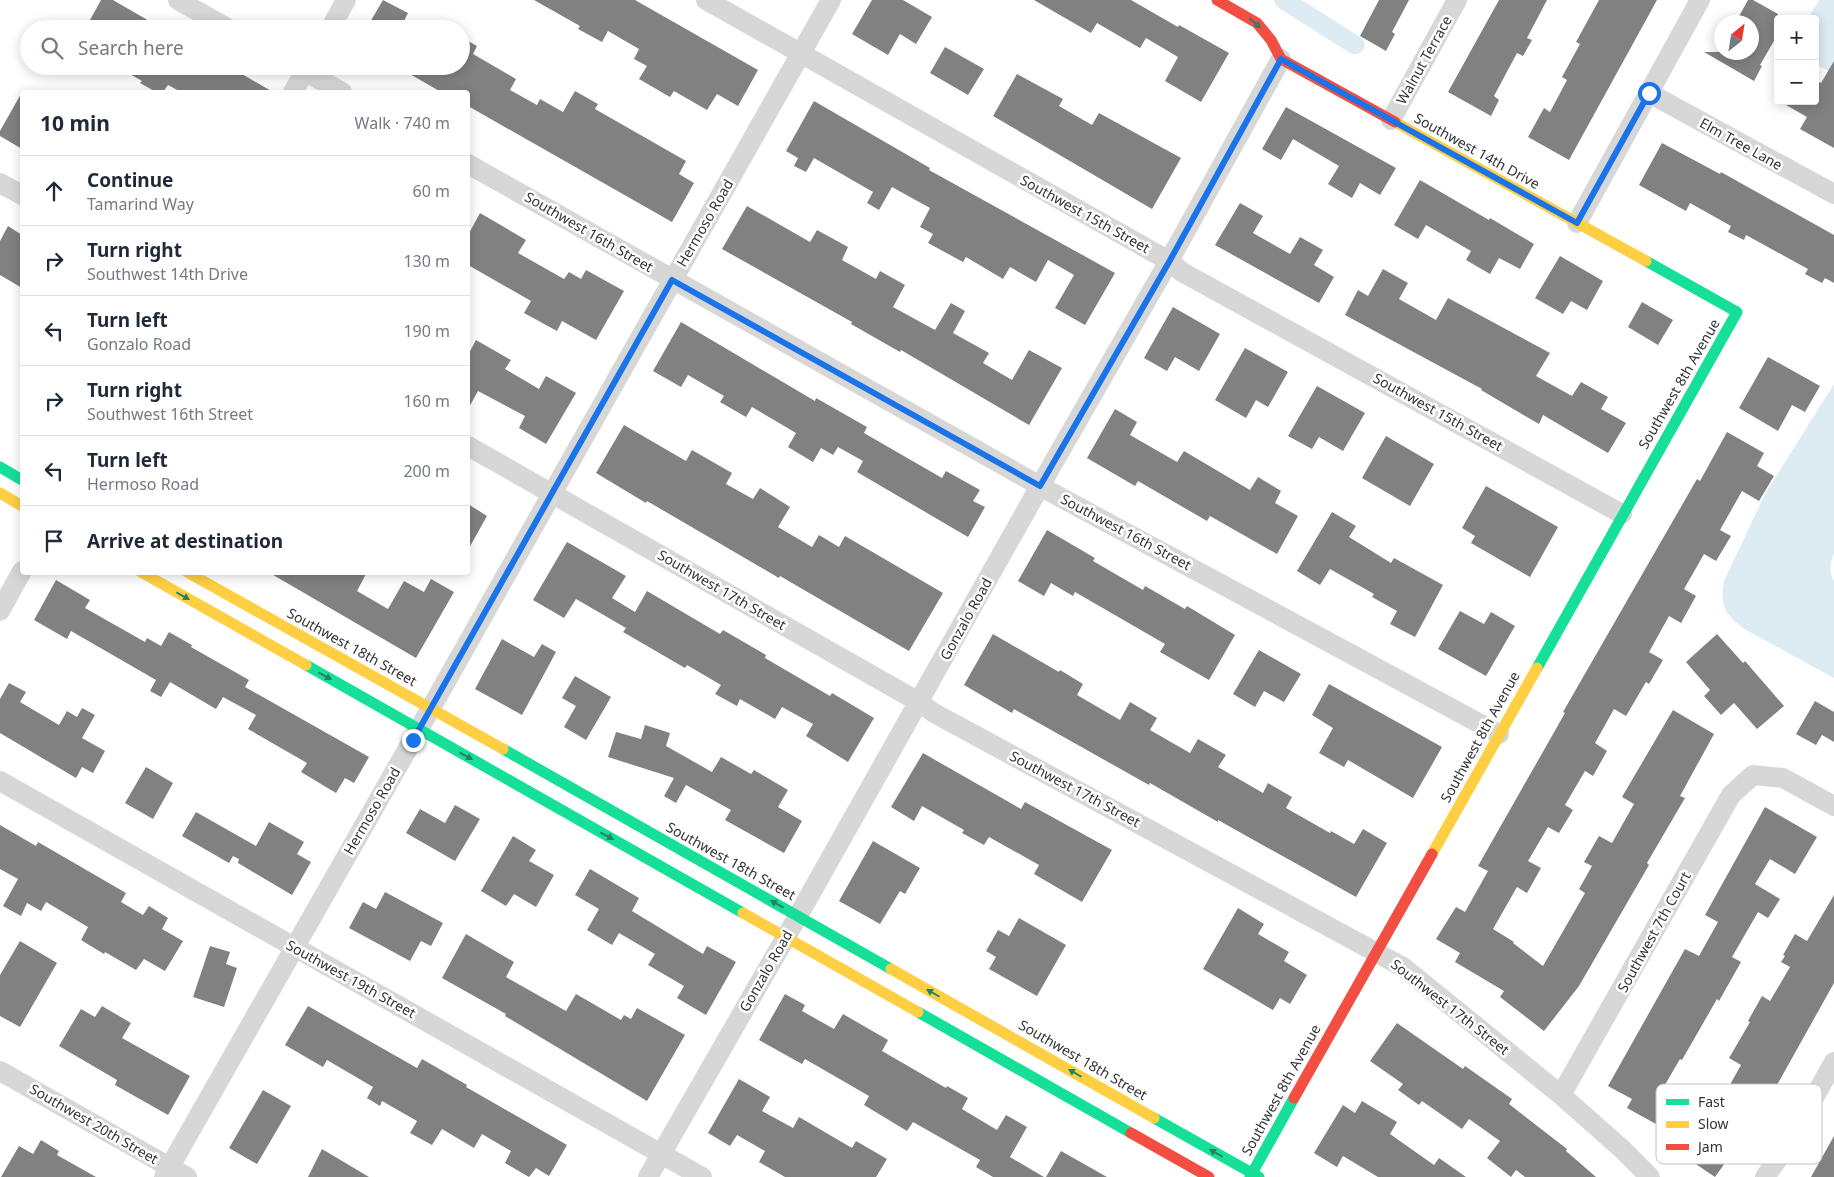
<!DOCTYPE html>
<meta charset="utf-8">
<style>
body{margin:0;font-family:"Noto Sans",sans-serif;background:#f2f2f3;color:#1f2937}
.controls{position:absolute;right:15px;top:15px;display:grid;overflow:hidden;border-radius:5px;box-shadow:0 2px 12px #0003}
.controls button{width:45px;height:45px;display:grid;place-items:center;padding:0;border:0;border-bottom:1px solid #e0e1e3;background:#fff;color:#1f2937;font:25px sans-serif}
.compass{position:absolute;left:1714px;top:15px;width:45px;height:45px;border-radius:50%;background:#fff;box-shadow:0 2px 12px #0003;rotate:30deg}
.stop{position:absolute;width:15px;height:15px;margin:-11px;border:4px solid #1a73e8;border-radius:50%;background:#fff}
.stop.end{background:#1a73e8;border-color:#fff;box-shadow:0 1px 5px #0008}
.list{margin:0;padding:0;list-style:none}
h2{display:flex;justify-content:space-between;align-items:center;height:65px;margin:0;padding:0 20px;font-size:21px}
h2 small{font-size:16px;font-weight:400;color:#747a83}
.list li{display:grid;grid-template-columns:32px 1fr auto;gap:15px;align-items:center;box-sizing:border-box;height:70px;padding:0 20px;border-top:1px solid #e0e1e3}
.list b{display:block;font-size:19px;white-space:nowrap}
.list p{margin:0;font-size:16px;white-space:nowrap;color:#747a83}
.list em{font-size:16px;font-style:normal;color:#747a83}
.icon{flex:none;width:28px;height:28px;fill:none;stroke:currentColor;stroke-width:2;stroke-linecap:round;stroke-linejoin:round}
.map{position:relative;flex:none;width:1834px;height:1177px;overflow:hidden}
.search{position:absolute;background:#fff;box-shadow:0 2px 12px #0003;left:20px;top:20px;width:450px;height:55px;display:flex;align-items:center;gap:12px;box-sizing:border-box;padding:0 18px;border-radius:28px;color:#747a83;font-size:19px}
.panel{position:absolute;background:#fff;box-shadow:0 2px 12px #0003;left:20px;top:90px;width:450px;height:485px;border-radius:5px}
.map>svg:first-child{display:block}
.water{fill:#ddebf3}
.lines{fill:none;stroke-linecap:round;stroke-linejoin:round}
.canal{stroke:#ddebf3;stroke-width:19}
.building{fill:#818181}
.street{stroke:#d7d7d7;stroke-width:20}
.fast{stroke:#16e098;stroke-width:11}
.slow{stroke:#ffcf43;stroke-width:11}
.jam{stroke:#f24e42;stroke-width:11}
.oneway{fill:#268160}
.route{stroke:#1a73e8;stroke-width:6}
.labels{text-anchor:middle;stroke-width:5;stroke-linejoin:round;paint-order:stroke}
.street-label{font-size:14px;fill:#333;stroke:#fff}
.key{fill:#fff;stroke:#c2c2c2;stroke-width:1}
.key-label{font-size:14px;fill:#333}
</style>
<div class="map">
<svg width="1834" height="1177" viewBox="0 0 1834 1177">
<rect width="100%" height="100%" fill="#fff"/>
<path class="water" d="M1819 0H1834V74L1815 64V19H1808Z
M1834 384V553C1831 562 1828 572 1834 581V678L1746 630C1725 615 1720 607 1724 581L1765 494Z"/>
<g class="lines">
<path class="canal" d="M1284 0 1355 45"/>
</g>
<path class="building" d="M101 0H113L163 29H85Z
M383 0 408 13 400 29H366Z
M534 0H635L758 70 738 106 717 94 707 110 674 91 670 97 639 79 647 66 634 59 639 49 608 31 602 42 578 29 580 26Z
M872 0H903L932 17 916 44 900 34 888 55 852 34Z
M1034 0H1131L1178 27 1179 25 1229 53 1201 102 1165 81 1178 57 1146 38 1140 48 1097 23 1091 33Z
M1379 0H1409L1392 32 1395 34 1386 51 1360 36Z
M1499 0H1547L1527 38 1532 40 1523 56 1517 53 1494 96 1499 100 1491 116 1448 92Z
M1599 0H1657L1569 160 1528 137 1544 108 1550 112 1567 80 1562 77 1580 44 1576 42Z
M1748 0H1753L1778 14V34L1760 65 1762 66 1754 81 1704 52H1752V22H1747L1738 18Z
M461 37 477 46 473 54 516 79 510 90 537 105 540 99 563 112 575 91 598 104 595 109 686 161 679 174 694 183 672 222 468 106V92H441L396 66H461Z
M945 47 984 69 968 95 930 73Z
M1834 61V148L1800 129 1807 117 1779 101H1815V80L1821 83Z
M116 66H228L273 92H181L168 85 163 92H156L140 83 142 81Z
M1017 74 1063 99 1059 106 1092 125 1099 113 1181 158 1152 209 993 116Z
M22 92V149L0 136V131Z
M814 101 930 168 929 170 1115 273 1085 325 1055 308 1074 275 1048 260 1036 282 1010 267 1003 279 966 257 963 262 928 243 933 234 920 227 930 208 892 187 879 210 867 203 873 192 814 158 806 172 794 166 798 158 786 151Z
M1286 107 1396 168 1380 195 1360 183 1352 198 1328 184 1339 166 1293 139 1281 160 1262 149Z
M1662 143 1720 174 1721 172 1834 235V283L1825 278 1822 283 1805 274 1808 269 1746 235 1744 240 1728 232 1731 226 1690 203 1686 211 1639 185Z
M1420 180 1489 220 1490 218 1534 244 1520 269 1499 258 1490 274 1466 260 1471 251 1426 225 1418 239 1394 225Z
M1240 203 1263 216 1253 233 1290 254 1300 237 1323 250 1314 265 1334 277 1319 303 1215 245Z
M747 206 810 242 817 230 848 247 842 260 876 279 880 271 905 285 893 307 935 330 951 303 965 311 953 333 989 353 983 363 1012 380 1029 350 1062 368 1029 425 901 350 900 352 851 324 852 322 722 249Z
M480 213 526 240 518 253 564 279 569 272 581 279 586 270 624 291 596 340 562 321 557 331 524 313 531 301 468 265V235Z
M8 226 22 235V288L0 275V241Z
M1560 256 1603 281 1587 310 1571 301 1563 314 1535 298Z
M1383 269 1408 283 1399 299 1436 320 1448 298 1550 353 1536 376 1572 396 1581 382 1608 397 1601 409 1626 423 1608 453 1543 415 1539 424 1481 390 1482 389 1345 315 1358 290 1368 296Z
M1642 302 1673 320 1658 345 1628 327Z
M1173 307 1220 334 1199 371 1175 357 1167 371 1144 358Z
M681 322 815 401 816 398 867 427 864 433 942 478 946 471 980 490 973 501 985 507 968 537 857 472 863 461 838 447 833 455 821 448 813 462 788 447 796 433 752 407 746 417 720 402 724 396 688 375 681 387 653 371Z
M476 340 511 360 505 369 539 389 546 376 576 393 546 444 519 428 525 416 478 391 468 409V355Z
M1245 348 1288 372 1268 407 1256 400 1246 418 1215 400Z
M1768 357 1820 386 1805 412 1792 405 1778 431 1739 408Z
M1317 386 1365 413 1343 451 1319 437 1312 449 1288 436Z
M1115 409 1137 422 1130 435 1177 462 1184 451 1250 490 1258 477 1281 491 1275 503 1298 516 1277 554 1210 516 1207 521 1138 481 1135 486 1087 458Z
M624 425 686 461 692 450 732 473 726 484 753 499 760 488 790 507 778 527 812 547 819 535 839 547 845 536 943 593 909 651 780 576 779 578 647 501 646 503 596 473Z
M1727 432 1764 453 1757 466 1774 476 1759 501 1742 491 1720 530 1731 536 1716 561 1704 554 1684 589 1696 596 1681 623 1669 616 1649 652 1663 660 1649 684 1646 682 1626 716 1614 709 1595 743 1607 751 1593 776 1585 771 1565 805 1573 810 1559 833 1548 827 1528 861 1541 868 1527 893 1517 887 1493 929 1514 942 1513 943 1543 966 1585 893 1579 889 1592 866 1584 862 1599 836 1612 843 1634 804 1622 797 1673 710 1714 734 1680 796 1685 798 1647 863 1649 865 1579 986 1544 1031 1500 997 1504 991 1455 962 1460 953 1436 939 1456 907 1465 912 1488 871 1478 866 1565 713 1563 712 1697 479 1700 481Z
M1386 436 1434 464 1410 506 1362 478Z
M1486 486 1558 527 1530 577 1471 543 1475 536 1462 528Z
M468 504 487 516 468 550Z
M1332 512 1356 526 1349 537 1391 563 1394 558 1443 585 1415 637 1390 624 1397 611 1372 597 1374 594 1330 569 1320 585 1297 571Z
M1047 530 1095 558 1093 561 1143 590 1145 586 1185 609 1187 606 1235 635 1209 680 1160 652 1165 644 1075 592 1073 596 1051 583 1044 596 1018 581Z
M567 542 626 576 612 598 635 612 647 591 720 634 723 630 766 655 765 658 830 696 832 693 874 718 848 762 806 736 813 724 782 707 775 719 740 699 737 706 715 694 721 685 687 665 685 668 623 632 626 628 576 599 564 618 533 600Z
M268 572H367L357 591 388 609 404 581 424 592 431 579 454 592 416 658Z
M56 580 90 600 85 608 145 642 147 638 161 646 169 632 192 645 191 647 249 680 245 687 369 757 354 783 345 778 336 793 301 772 307 763 248 729 256 715 223 697 216 709 170 682 161 697 150 691 156 680 71 631 67 639 34 620Z
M1460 611 1484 624 1491 612 1515 626 1486 676 1438 649Z
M993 634 1059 672 1060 670 1083 684 1077 695 1120 720 1130 702 1157 718 1150 730 1190 753 1198 739 1226 755 1218 767 1263 793 1268 783 1292 797 1286 808 1330 833 1331 831 1354 844 1363 829 1387 843 1356 897 1218 820V822L1150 783 1149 785 1014 709 1012 713 964 685Z
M1717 634 1743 663 1745 661 1784 706 1757 729 1734 703 1721 715 1704 696 1710 690 1686 662Z
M502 639 534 657 542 644 556 652 522 715 475 689Z
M1259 650 1301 674 1284 702 1264 691 1255 707 1233 694Z
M575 676 611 697 586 740 564 727 576 706 562 698Z
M9 683 26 692 20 702 59 725 67 711 77 717 82 708 95 715 82 738 105 751 93 773 82 767 76 778 0 733V699Z
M1329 684 1442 747 1413 798 1348 760 1344 767 1319 753 1333 728 1312 715Z
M1815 701 1834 712V742L1822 735 1816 745 1796 734Z
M645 725 670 733 666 746 712 772 721 757 751 774 754 770 788 790 778 807 802 821 784 853 725 820 731 810 686 785 676 803 664 796 674 778 608 757 616 732 641 739Z
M923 753 1021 809 1025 802 1112 850 1082 902 1034 874 1039 865 989 837 984 845 962 833 964 830 922 806 914 821 891 807Z
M146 767 173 783 153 819 125 803Z
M455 805 480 819 455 861 406 833 420 809 445 823Z
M1765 807 1817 837 1795 874 1770 859 1755 884 1780 899 1768 918 1758 912 1732 957 1741 962 1719 1001 1717 999 1682 1060 1680 1059 1659 1095 1669 1101 1656 1124 1627 1108 1632 1099 1608 1086 1685 949 1699 956 1718 922 1705 915Z
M196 812 256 846 269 822 304 842 297 854 311 862 292 895 238 863 239 859 233 856 229 863 182 836Z
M0 825 36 846 38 842 126 893 121 902 143 915 149 906 168 918 162 929 183 941 165 971 144 959 136 970 105 952 104 954 81 940 88 927 46 902 41 911 27 903 21 916 3 906 18 879 0 869Z
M513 836 536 850 529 861 554 875 536 907 514 894 506 906 481 891Z
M873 841 920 868 905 894 900 891 880 924 839 901Z
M590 869 639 898 632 911 703 954 707 946 736 962 706 1015 677 998 684 986 648 965 655 954 619 933 612 945 587 930 599 909 575 895Z
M385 892 443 923 431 946 421 941 410 961 349 928 363 902 376 909Z
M1834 895V983L1763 1110 1715 1177 1681 1154 1705 1121 1695 1114 1707 1098 1718 1106 1741 1065 1729 1058 1750 1022 1748 1021 1762 996 1770 1001 1790 967 1781 962 1785 956 1783 955 1795 934 1807 941Z
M1238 908 1264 924 1258 934 1289 952 1284 961 1307 975 1290 1004 1280 998 1273 1010 1203 969Z
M1019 918 1066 945 1037 996 989 969 996 957 986 951 998 930 1009 936Z
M466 934 514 962 506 977 566 1011 576 994 621 1020 624 1015 631 1019 637 1008 685 1035 647 1101 505 1016 506 1014 442 978Z
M20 941 57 963 20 1027 0 1016V975Z
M210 946 230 952 226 964 237 968 224 1007 193 997Z
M785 994 805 1005 802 1011 834 1029 843 1014 888 1040 882 1051 946 1088 947 1086 968 1098 962 1109 997 1130 1006 1115 1027 1127 1010 1157 1044 1177H993L976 1167 980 1160 913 1122 907 1131 864 1105 869 1096 805 1059 802 1064 759 1040Z
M102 1006 131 1023 122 1038 190 1076 168 1115 115 1085 117 1080 59 1046 81 1009 95 1017Z
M308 1006 417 1068 422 1059 467 1085 466 1087 567 1145 549 1176 536 1168 529 1177 505 1163 511 1151 482 1134 474 1148 442 1129 432 1145 410 1133 417 1121 382 1101 380 1106 367 1098 373 1087 327 1060 323 1067 285 1045Z
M1397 1023 1463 1069 1465 1066 1512 1099 1509 1104 1567 1149 1566 1151 1596 1177H1525L1516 1170 1511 1177 1487 1158 1500 1141 1469 1119 1462 1129 1422 1101 1419 1105 1398 1090 1403 1084 1370 1061Z
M739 1079 770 1097 762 1111 793 1128 799 1117 852 1148 856 1141 887 1159 876 1177H785L759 1162 765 1151 737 1135 730 1146 708 1133Z
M263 1090 291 1106 257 1164 229 1148Z
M1362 1101 1397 1122 1390 1134 1434 1165 1439 1158 1466 1177H1378L1343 1156 1337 1167 1314 1153 1343 1105 1355 1113Z
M1834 1136V1177H1811Z
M41 1140 59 1151 57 1155 96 1177H1L19 1146 33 1154Z
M322 1149 369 1177H308Z
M1061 1151 1107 1177H1046Z"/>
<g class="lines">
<path class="street" d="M178 0 229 29
M706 0 1169 261 1182 272 1622 514
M330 29 346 0
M295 66 342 92
M293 92 308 66
M1649 93 1834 194
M1391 120 1457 0
M468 164 1058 496 1499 734
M0 183 22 195
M1577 223 1700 0
M468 446 919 702 934 713 1403 967 1561 1095 1622 1149 1650 1177
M0 611 22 571
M0 781 702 1177
M0 1071 187 1177
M1561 1095 1731 795 1753 775 1783 778 1834 806
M164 1177 440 692 831 0
M648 1177 798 916 1040 486 1169 261 1281 59
M1765 1177 1785 1149 1834 1062"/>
<path class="fast" d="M0 467 22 480
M306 665 743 913
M1537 668 1737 312 1646 261
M503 749 891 969
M918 1012 1131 1133
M1154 1118 1259 1177
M1250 1177 1294 1098"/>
<path class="slow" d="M1395 122 1646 261
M0 493 22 506
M141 572 306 665
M187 572 503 749
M1432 854 1537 668
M743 913 918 1012
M891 969 1154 1118"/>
<path class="jam" d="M1217 0 1257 23 1271 40 1281 59 1395 122
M1294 1098 1432 854
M1131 1133 1209 1177"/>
</g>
<defs><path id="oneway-solid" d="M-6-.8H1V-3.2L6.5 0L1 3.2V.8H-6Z" transform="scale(1.25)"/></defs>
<g class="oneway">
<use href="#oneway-solid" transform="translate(1255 23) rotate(40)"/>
<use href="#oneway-solid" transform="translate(183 596) rotate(29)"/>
<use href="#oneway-solid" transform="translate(325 676) rotate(29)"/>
<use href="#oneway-solid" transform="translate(466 756) rotate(29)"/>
<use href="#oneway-solid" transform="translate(607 836) rotate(29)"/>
<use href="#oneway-solid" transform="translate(777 904) rotate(-151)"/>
<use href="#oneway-solid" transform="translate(933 993) rotate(-150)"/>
<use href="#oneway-solid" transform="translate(1075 1073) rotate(-150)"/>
<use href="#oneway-solid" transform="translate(1216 1153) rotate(-150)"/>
</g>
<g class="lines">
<path class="route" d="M413 740 672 280 1040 486 1169 262 1281 59 1577 223 1649 93"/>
</g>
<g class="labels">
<g class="street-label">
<text transform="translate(1424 60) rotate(-61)" y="5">Walnut Terrace</text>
<text transform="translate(1741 144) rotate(29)" y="5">Elm Tree Lane</text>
<text transform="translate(1477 151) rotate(29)" y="5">Southwest 14th Drive</text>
<text transform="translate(1085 214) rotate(29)" y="5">Southwest 15th Street</text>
<text transform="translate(705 223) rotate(-60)" y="5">Hermoso Road</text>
<text transform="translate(589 232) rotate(30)" y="5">Southwest 16th Street</text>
<text transform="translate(1679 384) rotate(-60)" y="5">Southwest 8th Avenue</text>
<text transform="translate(1438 412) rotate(29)" y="5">Southwest 15th Street</text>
<text transform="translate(1126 532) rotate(28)" y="5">Southwest 16th Street</text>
<text transform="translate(722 590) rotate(30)" y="5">Southwest 17th Street</text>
<text transform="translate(966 619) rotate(-61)" y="5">Gonzalo Road</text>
<text transform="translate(352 647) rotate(29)" y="5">Southwest 18th Street</text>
<text transform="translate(1480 737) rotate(-61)" y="5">Southwest 8th Avenue</text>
<text transform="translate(1075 789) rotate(28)" y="5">Southwest 17th Street</text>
<text transform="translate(372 811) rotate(-60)" y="5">Hermoso Road</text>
<text transform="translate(731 861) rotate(29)" y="5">Southwest 18th Street</text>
<text transform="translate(1654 932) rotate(-61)" y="5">Southwest 7th Court</text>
<text transform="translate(766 971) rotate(-60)" y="5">Gonzalo Road</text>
<text transform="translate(351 979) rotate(29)" y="5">Southwest 19th Street</text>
<text transform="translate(1450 1007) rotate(38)" y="5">Southwest 17th Street</text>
<text transform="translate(1083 1060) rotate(30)" y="5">Southwest 18th Street</text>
<text transform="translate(1281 1090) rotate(-61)" y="5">Southwest 8th Avenue</text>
<text transform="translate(94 1124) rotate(30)" y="5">Southwest 20th Street</text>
</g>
</g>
<rect x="1656" y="1084" width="166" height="80" rx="8" class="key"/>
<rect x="1666" y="1099" width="23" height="6" fill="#16e098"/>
<rect x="1666" y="1121" width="23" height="7" fill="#ffcf43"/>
<rect x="1666" y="1144" width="23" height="6" fill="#f24e42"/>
<g class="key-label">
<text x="1698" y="1107">Fast</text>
<text x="1698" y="1129">Slow</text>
<text x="1698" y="1152">Jam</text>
</g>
</svg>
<div class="controls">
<button>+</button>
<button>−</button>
</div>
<svg class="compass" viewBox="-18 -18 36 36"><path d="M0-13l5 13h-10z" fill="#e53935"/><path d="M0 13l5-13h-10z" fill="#747a83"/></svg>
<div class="stop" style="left:1649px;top:93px"></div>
<div class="stop end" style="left:413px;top:740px"></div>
<div class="search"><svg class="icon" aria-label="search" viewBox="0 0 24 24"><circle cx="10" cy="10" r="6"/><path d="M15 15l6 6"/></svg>Search here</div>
<section class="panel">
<h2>10 min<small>Walk · 740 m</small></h2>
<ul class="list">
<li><svg class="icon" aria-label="ahead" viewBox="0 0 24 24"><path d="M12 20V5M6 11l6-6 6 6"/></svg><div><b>Continue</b><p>Tamarind Way</p></div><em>60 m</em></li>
<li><svg class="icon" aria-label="right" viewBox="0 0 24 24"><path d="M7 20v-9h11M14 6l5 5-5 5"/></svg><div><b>Turn right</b><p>Southwest 14th Drive</p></div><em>130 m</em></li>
<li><svg class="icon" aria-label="left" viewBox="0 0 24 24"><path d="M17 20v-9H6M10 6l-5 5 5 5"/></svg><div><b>Turn left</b><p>Gonzalo Road</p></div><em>190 m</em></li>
<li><svg class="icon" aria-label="right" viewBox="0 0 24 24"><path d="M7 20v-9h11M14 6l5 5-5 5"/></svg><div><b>Turn right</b><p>Southwest 16th Street</p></div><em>160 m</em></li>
<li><svg class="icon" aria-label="left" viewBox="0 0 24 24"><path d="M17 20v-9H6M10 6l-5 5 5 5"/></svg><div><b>Turn left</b><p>Hermoso Road</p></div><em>200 m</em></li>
<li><svg class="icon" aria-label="arrive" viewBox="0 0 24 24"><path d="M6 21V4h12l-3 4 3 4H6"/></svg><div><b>Arrive at destination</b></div></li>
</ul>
</section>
</div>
